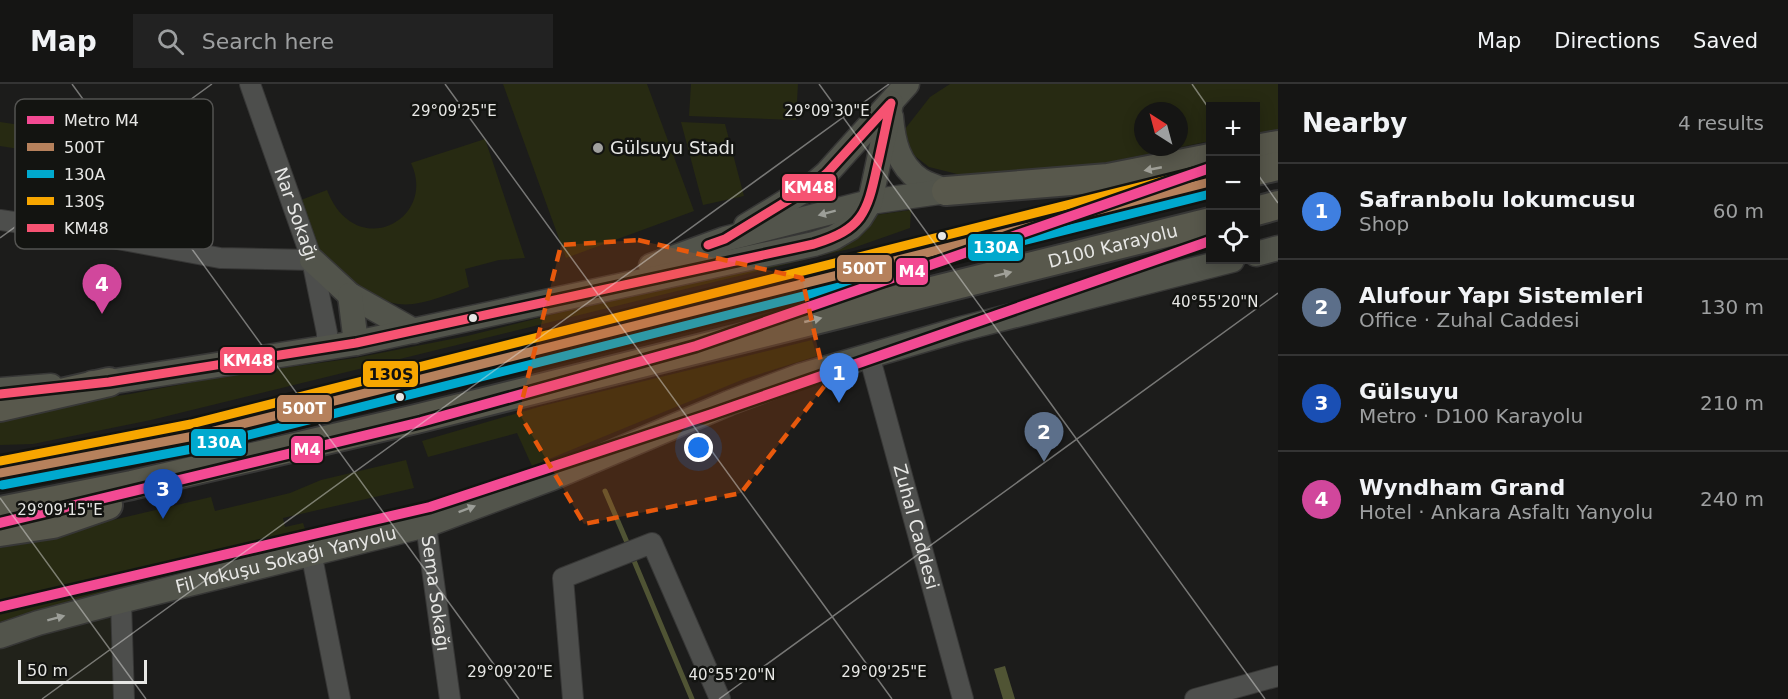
<!DOCTYPE html>
<meta charset="utf-8">
<style>
body{margin:0;font-family:"DejaVu Sans",sans-serif;background:#222;color:#f1f3f6}
.controls{position:absolute;right:18px;top:18px;display:grid;overflow:hidden;border-radius:0px;box-shadow:0 3px 15px #0003}
.controls button{width:54px;height:54px;display:grid;place-items:center;padding:0;border:0;border-bottom:2px solid #343434;background:#151514;color:#f1f3f6;font:30px sans-serif}
.compass{position:absolute;left:1134px;top:18px;width:54px;height:54px;border-radius:50%;background:#151514;box-shadow:0 3px 15px #0003;rotate:324deg}
.scale{position:absolute;left:18px;bottom:15px;width:129px;box-sizing:border-box;padding-left:6px;border:3px solid #e7e7e5;border-top:0;font-size:16px;line-height:21px;white-space:nowrap;color:#e7e7e5;-webkit-text-stroke:4px #131411;paint-order:stroke}
.you{position:absolute;left:699px;top:364px;width:21px;height:21px;margin:-15px;border:4px solid #fff;border-radius:50%;background:#1a73e8;box-shadow:0 0 0 9px #1a73e833}
.badge{display:grid;place-items:center;width:39px;height:39px;border-radius:50%;background:#a0a09e;color:#fff;font-size:20px;font-weight:700}
.pin{position:absolute;translate:-50% -50px;filter:drop-shadow(0 2px 3px #0008)}
.pin::after{content:'';position:absolute;top:32px;width:21px;height:18px;background:inherit;clip-path:polygon(0 0,100% 0,50% 100%)}
.list{margin:0;padding:0;list-style:none}
h2{display:flex;justify-content:space-between;align-items:center;height:78px;margin:0;padding:0 24px;font-size:26px}
h2 small{font-size:20px;font-weight:400;color:#9d9fa0}
.list li{display:grid;grid-template-columns:39px 1fr auto;gap:18px;align-items:center;box-sizing:border-box;height:96px;padding:0 24px;border-top:2px solid #343434}
.list b{display:block;font-size:22px;white-space:nowrap}
.list p{margin:0;font-size:20px;white-space:nowrap;color:#9d9fa0}
.list em{font-size:20px;font-style:normal;color:#9d9fa0}
.icon{flex:none;width:33px;height:33px;fill:none;stroke:currentColor;stroke-width:2;stroke-linecap:round;stroke-linejoin:round}
.map{position:relative;flex:none;width:1278px;height:615px;overflow:hidden}
header{display:flex;align-items:center;gap:36px;box-sizing:border-box;height:84px;padding:0 30px;background:#151514;border-bottom:2px solid #343434}
header strong{font-size:28px}
nav{display:flex;gap:33px;margin-inline-start:auto;font-size:21px}
.search{width:420px;height:54px;background:#222;display:flex;align-items:center;gap:15px;box-sizing:border-box;padding:0 21px;border-radius:0px;color:#9d9fa0;font-size:22px}
main{display:flex}
aside{flex:1;background:#151514}
.map>svg:first-child{display:block}
.built{fill:#21221a}
.green{fill:#272a12;fill-rule:evenodd}
.water{fill:#505434}
.lines{fill:none;stroke-linecap:round;stroke-linejoin:round}
.stream{stroke:#505434;stroke-width:5}
.minor-casing{stroke:#373736;stroke-width:22}
.major-casing{stroke:#373736;stroke-width:27}
.highway-casing{stroke:#373736;stroke-width:32}
.minor{stroke:#4d4e4c;stroke-width:20}
.major{stroke:#52544b;stroke-width:24}
.highway{stroke:#58584c;stroke-width:28}
.bus-1-casing{stroke:#131411;stroke-width:14}
.bus-2-casing{stroke:#131411;stroke-width:14}
.bus-3-casing{stroke:#131411;stroke-width:14}
.bus-4-casing{stroke:#131411;stroke-width:14}
.bus-1{stroke:#b6815c;stroke-width:9}
.bus-2{stroke:#00a9ce;stroke-width:9}
.bus-3{stroke:#f7a600;stroke-width:9}
.bus-4{stroke:#f65372;stroke-width:9}
.metro-1-casing{stroke:#131411;stroke-width:15}
.metro-1{stroke:#f34a93;stroke-width:10}
.oneway{fill:#a0a098}
.oneway2{fill:#9c9e98}
.marked{fill:#e8590c;fill-opacity:0.2;stroke:#e8590c;stroke-width:4.5;stroke-dasharray:12 8;stroke-linejoin:round}
.ticks{fill:none;stroke:#e7e7e5;stroke-width:1.5;stroke-opacity:0.45}
.poi-dot{fill:#a0a09e;stroke:#131411;stroke-width:2}
.bus-dot{fill:#e7e7e5;stroke:#131411;stroke-width:2}
.labels{text-anchor:middle;stroke-width:5;stroke-linejoin:round;paint-order:stroke}
.poi-label{font-size:18px;fill:#e7e7e5;stroke:#131411;text-anchor:start}
.street-label{font-size:18px;fill:#e7e7e5;stroke:#131411}
.key{fill:#131411;stroke:#535351;stroke-width:1.5}
.key-label{font-size:16px;fill:#e7e7e5}
.ticks-label{font-size:15px;text-anchor:middle;fill:#e7e7e5;stroke:#131411;stroke-width:5;stroke-linejoin:round;paint-order:stroke}
.line-badge{stroke:#131411;stroke-width:2}
.badge-label{font-size:16px;text-anchor:middle;font-weight:bold;fill:#fff}
.pale-badge-label{font-size:16px;text-anchor:middle;font-weight:bold;fill:#111}
</style>
<header>
<strong>Map</strong>
<div class="search"><svg class="icon" aria-label="search" viewBox="0 0 24 24"><circle cx="10" cy="10" r="6"/><path d="M15 15l6 6"/></svg>Search here</div>
<nav><a>Map</a><a>Directions</a><a>Saved</a></nav>
</header>
<main>
<div class="map">
<svg width="1278" height="615" viewBox="0 0 1278 615">
<rect width="100%" height="100%" fill="#1c1c1b"/>
<path class="built" d="M111 527 116 615H0V563Z"/>
<path class="green" d="M503 0H647L694 127 566 174Z
M691 0H798L796 36 689 32Z
M950 0H1278V45L1256 49V22H1210V57L1065 87 977 95 929 83 911 69 905 45 930 13ZM1143 27H1179V63H1143Z
M0 38 55 46 51 70 0 62Z
M681 38 725 40 744 112 703 121Z
M485 55 525 174 499 176 465 185 469 203C448 210 421 223 398 220 377 218 325 182 316 164 309 150 305 131 301 116L327 106C355 179 438 136 411 79Z
M911 126 910 144 853 164 151 336 33 360 0 361V330L130 310 226 292 355 274 467 252 681 198 876 131Z
M812 256 817 272 744 295 532 382 517 349 428 373 422 357 542 322Z
M406 376 414 404 283 434 285 443 303 439 309 457 164 493 0 540V464L60 454 96 440 211 413 215 427 290 409 321 396Z"/>
<path class="water" d="M1005 582 1015 615H1003L994 585Z"/>
<g class="lines">
<path class="stream" d="M605 407 629 463
M632 472 692 615"/>
<defs>
<g id="minor">
<path id="s1" d="M250 0 312 176 327 249V264"/>
<path d="M0 136 80 148 220 174 312 176"/>
<path id="s2" d="M869 271 963 615"/>
<path id="s3" d="M426 441 450 615"/>
<path d="M311 468 340 615"/>
<path d="M121 517 124 615"/>
<path d="M573 615 563 494 652 459 720 615"/>
<path d="M1195 615 1278 592"/>
</g>
<g id="major">
<path d="M891 33C893 57 898 81 920 96 927 101 938 103 946 107"/>
<path d="M746 142 813 101 827 89 907 0"/>
<path d="M1256 170 1278 164"/>
<path d="M312 176 350 211 414 247"/>
<path d="M651 182 725 155 870 118 946 107"/>
<path d="M350 211 356 259"/>
<path d="M92 299 109 298 356 259 814 160 833 154 850 144 860 134 870 118 891 19"/>
<path d="M0 306 51 302"/>
<path id="s4" d="M0 552 38 539 121 517 426 441 552 394 729 319 800 292 961 245 1232 176"/>
</g>
<g id="highway">
<path d="M1256 65 1278 61"/>
<path d="M1256 87 1278 82"/>
<path d="M946 107 1108 94 1210 74"/>
<path d="M1256 127 1278 121"/>
<path d="M0 323 109 298"/>
<path d="M0 389 194 352 1210 98"/>
<path id="s5" d="M0 427 132 401 416 335 1210 138"/>
<path d="M0 448 53 440 108 421"/>
</g>
</defs>
<use href="#minor" class="minor-casing"/>
<use href="#major" class="major-casing"/>
<use href="#highway" class="highway-casing"/>
<use href="#minor" class="minor"/>
<use href="#major" class="major"/>
<use href="#highway" class="highway"/>
<defs>
<path id="bus-1" d="M0 389 194 352 1210 98"/>
<path id="bus-2" d="M2 401 197 364 1210 110"/>
<path id="bus-3" d="M0 377 191 340 1207 86"/>
<path id="bus-4" d="M708 161 725 155 813 101 827 89 890 20
M0 310 109 298 356 259 814 160C862 145 867 130 877 83 882 62 886 40 891 19"/>
</defs>
<use href="#bus-1" class="bus-1-casing"/>
<use href="#bus-2" class="bus-2-casing"/>
<use href="#bus-3" class="bus-3-casing"/>
<use href="#bus-4" class="bus-4-casing"/>
<use href="#bus-1" class="bus-1"/>
<use href="#bus-2" class="bus-2"/>
<use href="#bus-3" class="bus-3"/>
<use href="#bus-4" class="bus-4"/>
<defs>
<path id="metro-1" d="M0 439 421 338 696 262 1210 84
M0 523 430 423 712 330 1210 157"/>
</defs>
<use href="#metro-1" class="metro-1-casing"/>
<use href="#metro-1" class="metro-1"/>
</g>
<defs><path id="oneway-solid" d="M-6-.8H1V-3.2L6.5 0L1 3.2V.8H-6Z" transform="scale(1.5)"/></defs>
<g class="oneway">
<use href="#oneway-solid" transform="translate(1153 85) rotate(169)"/>
<use href="#oneway-solid" transform="translate(1003 190) rotate(-14)"/>
<use href="#oneway-solid" transform="translate(813 236) rotate(-13)"/>
</g>
<g class="oneway2">
<use href="#oneway-solid" transform="translate(827 129) rotate(165)"/>
<use href="#oneway-solid" transform="translate(467 425) rotate(-21)"/>
<use href="#oneway-solid" transform="translate(56 534) rotate(-15)"/>
</g>
<path class="marked" d="M638 156 802 194 826 300 741 409 584 440 519 329 561 161Z"/>
<path class="ticks" d="M72 0 519 615M445 0 892 615M819 0 1265 615M1192 0 1210 26M1256 88 1278 119M0 154 212 0M0 414 146 615M42 615 889 0M719 615 1278 209"/>
<circle class="poi-dot" cx="598" cy="64" r="6"/>
<g class="bus-dot">
<circle cx="942" cy="152" r="5"/>
<circle cx="473" cy="234" r="5"/>
<circle cx="400" cy="313" r="5"/>
</g>
<g class="labels">
<g class="poi-label">
<text x="610" y="70">Gülsuyu Stadı</text>
</g>
<g class="street-label">
<text dy="6" stroke="none"><textPath href="#s1" startOffset="138">Nar Sokağı</textPath></text>
<text dy="6" stroke="none"><textPath href="#s5" startOffset="1144">D100 Karayolu</textPath></text>
<text dy="6" stroke="none"><textPath href="#s2" startOffset="178">Zuhal Caddesi</textPath></text>
<text dy="6" stroke="none"><textPath href="#s4" startOffset="296">Fil Yokuşu Sokağı Yanyolu</textPath></text>
<text dy="6" stroke="none"><textPath href="#s3" startOffset="69">Sema Sokağı</textPath></text>
</g>
</g>
<rect x="15" y="15" width="198" height="150" rx="9" class="key"/>
<rect x="27" y="32" width="27" height="8" fill="#f34a93"/>
<rect x="27" y="59" width="27" height="8" fill="#b6815c"/>
<rect x="27" y="86" width="27" height="8" fill="#00a9ce"/>
<rect x="27" y="113" width="27" height="8" fill="#f7a600"/>
<rect x="27" y="140" width="27" height="8" fill="#f65372"/>
<g class="key-label">
<text x="64" y="42">Metro M4</text>
<text x="64" y="69">500T</text>
<text x="64" y="96">130A</text>
<text x="64" y="123">130Ş</text>
<text x="64" y="150">KM48</text>
</g>
<g class="ticks-label">
<text x="454" y="32">29°09'25"E</text>
<text x="827" y="32">29°09'30"E</text>
<text x="1215" y="223">40°55'20"N</text>
<text x="60" y="431">29°09'15"E</text>
<text x="510" y="593">29°09'20"E</text>
<text x="884" y="593">29°09'25"E</text>
<text x="732" y="596">40°55'20"N</text>
</g>
<g class="line-badge">
<rect x="781" y="89" width="56" height="29" rx="6" fill="#f65372"/>
<rect x="967" y="149" width="57" height="29" rx="6" fill="#00a9ce"/>
<rect x="836" y="170" width="57" height="29" rx="6" fill="#b6815c"/>
<rect x="895" y="173" width="34" height="29" rx="6" fill="#f34a93"/>
<rect x="219" y="262" width="57" height="28" rx="6" fill="#f65372"/>
<rect x="362" y="276" width="57" height="28" rx="6" fill="#f7a600"/>
<rect x="276" y="310" width="57" height="29" rx="6" fill="#b6815c"/>
<rect x="190" y="344" width="57" height="29" rx="6" fill="#00a9ce"/>
<rect x="290" y="351" width="34" height="29" rx="6" fill="#f34a93"/>
</g>
<g class="badge-label">
<text x="809" y="109">KM48</text>
<text x="996" y="169">130A</text>
<text x="864" y="190">500T</text>
<text x="912" y="193">M4</text>
<text x="248" y="282">KM48</text>
<text x="304" y="330">500T</text>
<text x="219" y="364">130A</text>
<text x="307" y="371">M4</text>
</g>
<g class="pale-badge-label">
<text x="391" y="296">130Ş</text>
</g>
</svg>
<div class="controls">
<button>+</button>
<button>−</button>
<button><svg class="icon" aria-label="locate" viewBox="0 0 24 24"><circle cx="12" cy="12" r="6"/><path d="M12 2v4M12 18v4M2 12h4M18 12h4"/></svg></button>
</div>
<svg class="compass" viewBox="-18 -18 36 36"><path d="M0-13l5 13h-10z" fill="#e53935"/><path d="M0 13l5-13h-10z" fill="#9d9fa0"/></svg>
<div class="scale">50 m</div>
<div class="you"></div>
<div class="pin badge" style="left:839px;top:319px;background:#3f7fe0">1</div>
<div class="pin badge" style="left:1044px;top:378px;background:#5c6f8a">2</div>
<div class="pin badge" style="left:163px;top:435px;background:#1a4fb4">3</div>
<div class="pin badge" style="left:102px;top:230px;background:#d1479c">4</div>
</div>
<aside>
<h2>Nearby<small>4 results</small></h2>
<ul class="list">
<li><span class="badge" style="background:#3f7fe0">1</span><div><b>Safranbolu lokumcusu</b><p>Shop</p></div><em>60 m</em></li>
<li><span class="badge" style="background:#5c6f8a">2</span><div><b>Alufour Yapı Sistemleri</b><p>Office · Zuhal Caddesi</p></div><em>130 m</em></li>
<li><span class="badge" style="background:#1a4fb4">3</span><div><b>Gülsuyu</b><p>Metro · D100 Karayolu</p></div><em>210 m</em></li>
<li><span class="badge" style="background:#d1479c">4</span><div><b>Wyndham Grand</b><p>Hotel · Ankara Asfaltı Yanyolu</p></div><em>240 m</em></li>
</ul>
</aside>
</main>
